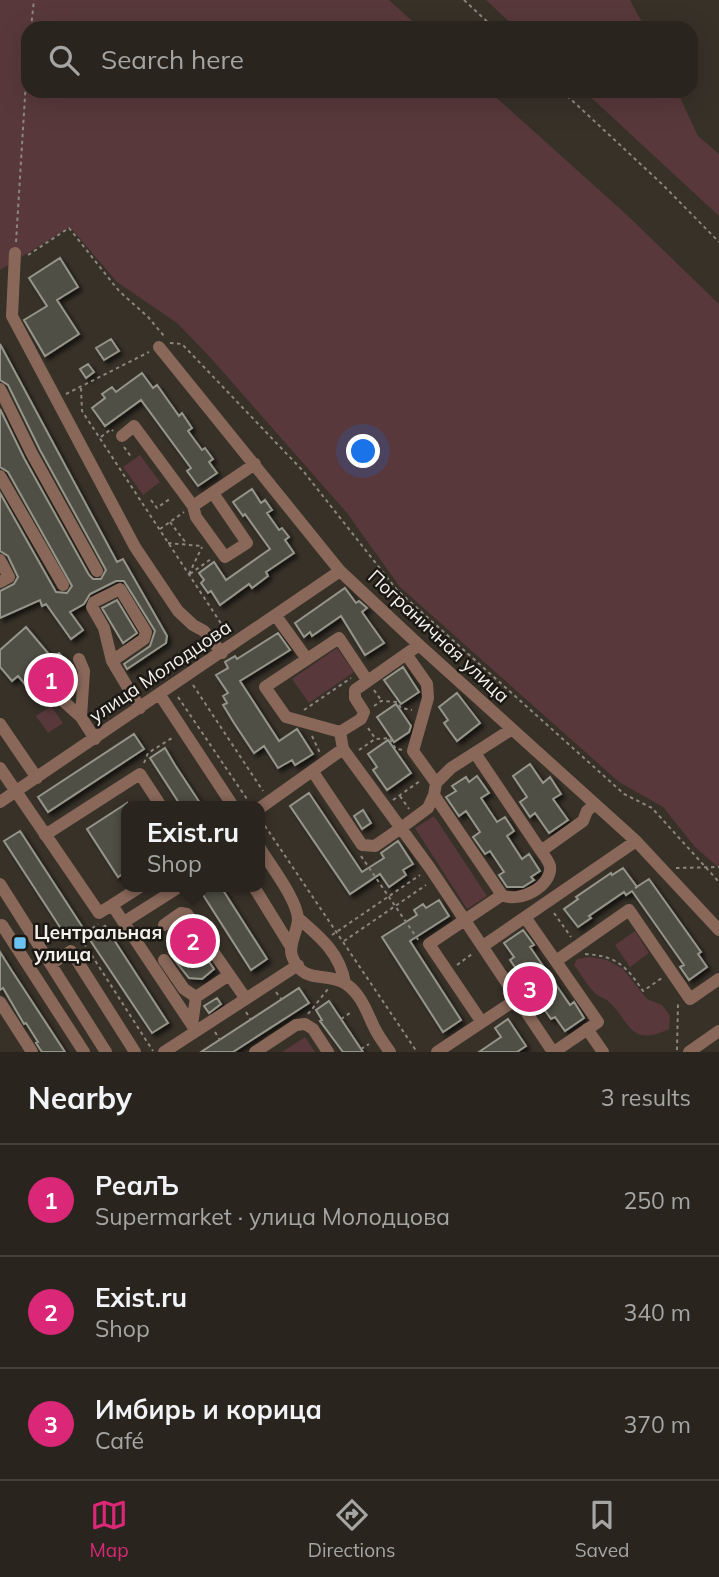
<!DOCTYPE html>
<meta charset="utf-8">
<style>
body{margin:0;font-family:Mulish,sans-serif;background:#312d27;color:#f1f3f6}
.you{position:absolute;left:364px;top:452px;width:24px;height:24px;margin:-18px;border:5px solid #fff;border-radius:50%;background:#1a73e8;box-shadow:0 0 0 10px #1a73e833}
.badge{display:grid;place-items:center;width:46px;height:46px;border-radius:50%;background:#db2777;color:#fff;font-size:23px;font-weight:700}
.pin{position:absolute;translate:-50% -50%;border:4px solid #fff;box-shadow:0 2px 7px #0006}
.popup{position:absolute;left:121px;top:801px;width:144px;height:91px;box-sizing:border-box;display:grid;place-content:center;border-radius:14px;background:#29251e;filter:drop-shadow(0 2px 5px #0005);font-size:23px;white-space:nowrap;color:#a5a5a4}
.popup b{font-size:26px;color:#f1f3f6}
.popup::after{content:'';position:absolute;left:50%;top:100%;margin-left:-14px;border:14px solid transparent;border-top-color:#29251e}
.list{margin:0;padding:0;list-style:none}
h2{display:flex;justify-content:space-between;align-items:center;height:91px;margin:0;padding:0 28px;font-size:30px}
h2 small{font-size:23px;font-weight:400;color:#a5a5a4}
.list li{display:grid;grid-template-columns:46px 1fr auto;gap:21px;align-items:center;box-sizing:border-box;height:112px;padding:0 28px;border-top:2px solid #45423c}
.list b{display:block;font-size:26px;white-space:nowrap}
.list p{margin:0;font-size:23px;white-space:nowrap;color:#a5a5a4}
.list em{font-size:23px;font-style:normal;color:#a5a5a4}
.icon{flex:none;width:38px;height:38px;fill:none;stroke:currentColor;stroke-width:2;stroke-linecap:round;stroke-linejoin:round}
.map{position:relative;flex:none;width:719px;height:1052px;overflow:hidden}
.search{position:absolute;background:#29251e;box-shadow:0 7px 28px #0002;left:21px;right:21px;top:21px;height:77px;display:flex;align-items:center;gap:18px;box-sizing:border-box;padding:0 24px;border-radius:21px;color:#a5a5a4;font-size:26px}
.sheet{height:427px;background:#29251e}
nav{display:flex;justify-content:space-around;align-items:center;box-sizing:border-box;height:98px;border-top:2px solid #45423c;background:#29251e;font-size:19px;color:#a5a5a4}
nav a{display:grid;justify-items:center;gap:4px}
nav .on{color:#db2777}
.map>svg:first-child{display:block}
.green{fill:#58383b}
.building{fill:#4f4f44;stroke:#95958a;stroke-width:2;filter:url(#shadow)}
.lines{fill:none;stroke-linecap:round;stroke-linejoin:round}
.path{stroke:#8b867e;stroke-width:2;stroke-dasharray:3.5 3.5;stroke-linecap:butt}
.minor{stroke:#89685a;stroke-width:12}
.poi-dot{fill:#6ac3f1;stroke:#1c1915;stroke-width:2.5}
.labels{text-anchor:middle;stroke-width:5;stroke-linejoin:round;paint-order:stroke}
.street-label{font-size:19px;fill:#f4f0ea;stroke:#1c1915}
.poi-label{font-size:19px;font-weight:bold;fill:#f4f0ea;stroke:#1c1915;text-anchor:start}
</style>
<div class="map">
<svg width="719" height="1052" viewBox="0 0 719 1052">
<defs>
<filter id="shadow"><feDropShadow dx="3.5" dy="3.5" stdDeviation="2" flood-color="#0009"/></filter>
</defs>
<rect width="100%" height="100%" fill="#373128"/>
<path class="green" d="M0 0H389L420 28H28V91H489L628 216 719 304V868L695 847 663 807 619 782 400 587 347 513 209 356 177 323 117 282 70 227 0 270Z
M486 0H630L645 28H516Z
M584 91H677L698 136 719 154V216Z
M140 455 160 482 143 495 123 467Z
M337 648 354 672 309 703 292 679Z
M51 706 63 723 48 733 36 716Z
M434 816 487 896 467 909 415 828Z
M635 931 649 953 630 967 615 945Z
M589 957 607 960 623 969 647 999 662 1005 670 1016 669 1029C629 1048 631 1022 608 1001 603 997 598 997 594 992 586 984 581 974 574 965L577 959Z
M305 1037 315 1052H282Z"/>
<path class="building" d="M60 258 78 287 57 300 79 334 45 356 24 320 47 306 29 278Z
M111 339 119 351 104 360 96 348Z
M0 344 117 562 123 559 167 636 166 643 127 669 124 664 150 646 155 631 124 581H116L90 594 84 604 70 612 83 630 71 639 46 604 42 606 40 600 0 618V591L14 584 18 577 8 556 0 551V493L56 592 67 593 72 586 8 472 0 467V409L24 458 89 575 93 579H101L106 570 40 450 8 385 0 380Z
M88 364 94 372 86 378 80 369Z
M142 373 153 388 157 385 179 416 182 413 192 428 188 431 202 450 205 448 213 459 209 462 217 473 198 486 187 471 191 468 141 400 105 426 92 408 105 398 102 394 112 387 116 392Z
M252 489 261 503 265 500 272 510 267 513 279 530 282 528 289 537 285 540 294 553 266 572 268 576 252 588 249 584 220 605 211 591 208 593 201 583 204 580 199 573 214 562 226 580 270 549 245 514 243 516 233 502Z
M345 588 356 603 359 601 367 608 362 612 384 643 365 655 341 616 312 636 310 632 304 637 295 623Z
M117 600 137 633 123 643 102 608Z
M26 627 52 658 59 653 72 668 37 698 18 676 12 681 0 667V650Z
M278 633 290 650 240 681 279 741 297 729 313 754 295 765 292 760 278 768 264 746 254 753 234 723 223 705 227 703 223 696 228 693 216 675 228 668 225 662 235 656 237 659Z
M403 667 419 692 401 704 384 680Z
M457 693 480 723 457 741 444 723 448 720 439 707Z
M396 704 411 726 409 732 394 742 377 717Z
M134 734 144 749 48 812 38 797Z
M388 740 411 773 387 790 373 770 377 767 368 754Z
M165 748 175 765 202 806H181L150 758Z
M530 764 543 783 550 777 561 794 553 799 568 820 549 833 535 813 530 817 520 802 527 797 513 776Z
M477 776 489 793 481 798 497 822 505 817 514 831 507 836 522 859 529 854 540 871 531 877 534 880 523 887H507L499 875 504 872 490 851 485 854 473 837 480 832 466 811 459 816 446 797 456 791 452 786 466 777 469 782Z
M309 793 362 872 384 858 381 853 398 841 413 864 403 870 406 875 389 887 380 874 350 894 290 806Z
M127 803V871L118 877 87 829Z
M363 810 371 823 362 829 354 816Z
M20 831 83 928 67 938 4 841Z
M623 868 637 887 635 888 649 879 701 952 698 954 707 967 689 980 680 967 684 965 632 891 626 895 624 892 589 916 591 918 578 927 564 909 578 899 576 897 611 873 612 875Z
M198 887H221L267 959 251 970Z
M439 900 449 916 410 941 461 1020 443 1032 382 937 417 915 414 910 423 904 426 908Z
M105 926 168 1023 152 1033 88 937Z
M523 930 534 945 530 947 570 1005 574 1002 584 1018 565 1031 555 1017 551 1019 510 960 514 957 504 943Z
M192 937 214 969 202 979 189 978 169 953Z
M0 952 12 971 65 1052H42L36 1043 38 1042 26 1023 24 1024 3 988 0 990Z
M299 988 309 1003 233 1052H201Z
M217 998 221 1004 209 1013 204 1006Z
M329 1001 363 1052H343L320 1021 322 1020 316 1010Z
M508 1019 526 1046 517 1052H479L501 1037 495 1028Z"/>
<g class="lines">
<path class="path" d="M464 0 494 28
M31 28 34 0
M562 91 663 185 719 242
M16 242 28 48
M28 255 69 228 119 291 148 317 164 336
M170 343 182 344 304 472 397 590 624 794 652 808 719 882
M81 388 82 411 222 625
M66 394 149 352
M101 437 111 429 113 431
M124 447 132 458
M151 500 157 508 171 498
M170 522 186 543
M160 529 184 512
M168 543 201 546
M189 574 202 547
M190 574 211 559
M193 685 263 791
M374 690 381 700
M178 697 249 802
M374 706 381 701 397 702 401 708 412 710
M304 710 351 678
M368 728 375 738
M312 736 320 753
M359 750 375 739 389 738 396 749 403 750
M144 763 148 753 172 738
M400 796 409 809
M393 800 420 781
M261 820 417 1052
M361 856 419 941
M676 868 719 867
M554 913 571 937
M332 935 420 875
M81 937 98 924
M75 941 80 937 153 1051
M344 941 426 885
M585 954C617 956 626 966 643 991L662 978
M457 965 472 954
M276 992 282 1000
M246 1012 251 1020
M308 1014 328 989
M341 1019 350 1013
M215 1032 220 1040
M361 1049 369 1044
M677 1050 678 1003"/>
<path class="minor" d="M15 253 12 316 135 547 178 611 193 625 204 631 222 653
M159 347 340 571 419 645 636 841 719 930
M0 389 32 454 97 571
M122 436 134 426 193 506 255 464
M0 476 63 585
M193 506 196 517 225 557 247 543 213 493
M0 560 9 577 0 582
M276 616 307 659
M406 654 427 684 428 698 413 751 436 783
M79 659 84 671 81 717 95 739
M112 661 144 639 146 632 120 589 94 602 92 607 104 628 112 661 140 708
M160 695 233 806
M61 699 81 717
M0 724 37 778
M340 732 286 717 265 687 339 638 367 680
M343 749 430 868 553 1052
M475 753 541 851
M0 768 99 913 112 905 196 1031
M313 772 362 845 375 846 401 828 428 808 434 795
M0 802 340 571
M260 808 343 749 340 732 361 719 364 712 355 698V690L419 645
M45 835 140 774 161 806
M260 848C270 865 297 899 298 919 298 931 288 944 292 956 303 986 327 971 346 984 362 995 367 1013 375 1029 379 1037 385 1045 390 1052
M0 884 106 1052
M254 887 291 947
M502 895 434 795 436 783 451 768 512 729
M112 905 140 887
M525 917 598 1022 554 1052
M298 918C320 937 340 953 345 983
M124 922 176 889 175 887
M2 925 84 1052
M164 925 181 913 187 914 246 999
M483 946 636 841
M164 960 184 989 196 997
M556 961 629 910 690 999 719 979
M51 964 71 951 135 1052
M0 1002 32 1052
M481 1021 429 944 502 895C520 904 553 885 550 866 549 862 544 855 541 851L583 821 587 811 595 804
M192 1025 196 997 229 975
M587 1029 603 1052
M164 1052 298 965
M255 1052 296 1025 305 1024 313 1029 328 1052
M437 1052 517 999
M689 1052 719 1031"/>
</g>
<rect class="poi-dot" x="13" y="936" width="14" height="14" rx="3.5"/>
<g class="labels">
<g class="street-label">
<text transform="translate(439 636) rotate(43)" y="7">Пограничная улица</text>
<text transform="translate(160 671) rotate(-34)" y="7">улица Молодцова</text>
</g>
<g class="poi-label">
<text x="34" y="939">Центральная<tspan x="34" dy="22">улица</tspan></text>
</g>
</g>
</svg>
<div class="you"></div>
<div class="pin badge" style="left:51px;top:680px">1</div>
<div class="pin badge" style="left:193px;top:941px">2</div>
<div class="popup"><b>Exist.ru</b>Shop</div>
<div class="pin badge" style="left:530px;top:989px">3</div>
<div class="search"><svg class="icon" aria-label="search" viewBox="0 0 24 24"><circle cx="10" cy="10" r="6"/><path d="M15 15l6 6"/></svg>Search here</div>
</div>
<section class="sheet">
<h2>Nearby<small>3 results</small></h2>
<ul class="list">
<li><span class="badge">1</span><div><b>РеалЪ</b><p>Supermarket · улица Молодцова</p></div><em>250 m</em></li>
<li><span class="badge">2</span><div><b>Exist.ru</b><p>Shop</p></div><em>340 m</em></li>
<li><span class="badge">3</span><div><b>Имбирь и корица</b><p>Café</p></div><em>370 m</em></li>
</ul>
</section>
<nav>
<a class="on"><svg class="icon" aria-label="map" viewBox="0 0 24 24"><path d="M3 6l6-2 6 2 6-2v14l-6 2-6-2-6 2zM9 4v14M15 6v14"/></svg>Map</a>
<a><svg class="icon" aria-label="directions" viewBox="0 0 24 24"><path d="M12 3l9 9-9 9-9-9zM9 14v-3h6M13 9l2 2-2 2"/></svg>Directions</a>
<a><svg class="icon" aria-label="saved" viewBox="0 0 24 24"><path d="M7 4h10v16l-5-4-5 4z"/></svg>Saved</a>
</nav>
